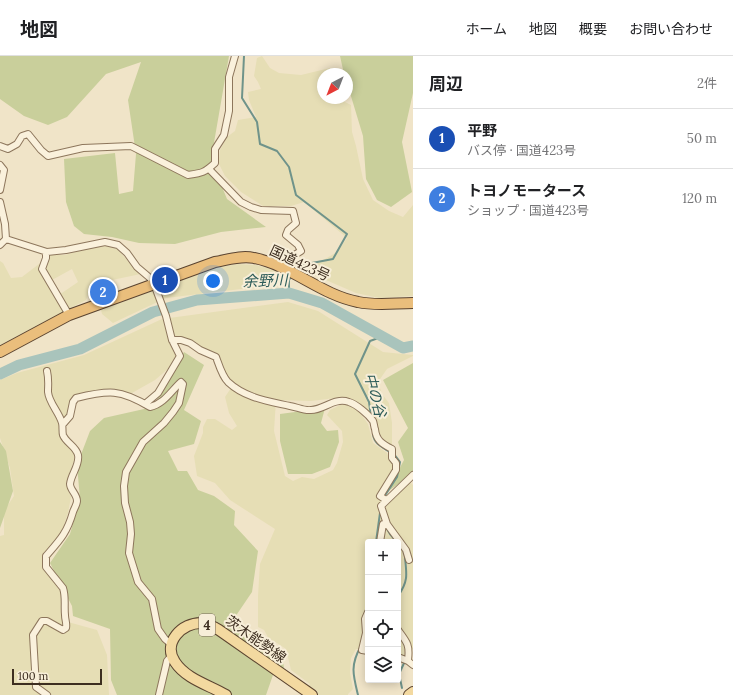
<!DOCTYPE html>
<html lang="ja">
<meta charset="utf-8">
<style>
body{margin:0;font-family:Lora,"Noto Sans JP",serif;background:#f6f6f6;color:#202124}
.controls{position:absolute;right:12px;bottom:12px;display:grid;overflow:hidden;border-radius:4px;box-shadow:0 2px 10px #0003}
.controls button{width:36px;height:36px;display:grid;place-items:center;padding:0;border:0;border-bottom:1px solid #e0e0e0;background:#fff;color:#202124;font:20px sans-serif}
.compass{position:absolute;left:317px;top:12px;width:36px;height:36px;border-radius:50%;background:#fff;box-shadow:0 2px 10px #0003;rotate:222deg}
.scale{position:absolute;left:12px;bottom:10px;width:90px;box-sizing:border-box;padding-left:4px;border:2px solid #3d2e20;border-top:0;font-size:11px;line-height:14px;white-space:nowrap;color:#3d2e20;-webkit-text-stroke:3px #f7eed8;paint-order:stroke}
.you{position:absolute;left:213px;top:225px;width:14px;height:14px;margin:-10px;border:3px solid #fff;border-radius:50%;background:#1a73e8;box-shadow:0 0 0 6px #1a73e833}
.badge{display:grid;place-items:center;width:26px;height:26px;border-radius:50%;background:#7c3aed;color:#fff;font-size:13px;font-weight:700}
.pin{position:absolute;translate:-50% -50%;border:2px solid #fff;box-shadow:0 1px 4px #0006}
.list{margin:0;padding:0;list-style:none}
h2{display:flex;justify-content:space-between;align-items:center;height:52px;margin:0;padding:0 16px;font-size:17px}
h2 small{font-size:13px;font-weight:400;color:#757577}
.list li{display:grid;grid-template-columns:26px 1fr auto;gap:12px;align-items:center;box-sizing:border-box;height:60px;padding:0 16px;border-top:1px solid #e0e0e0}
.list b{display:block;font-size:15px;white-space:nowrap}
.list p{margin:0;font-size:13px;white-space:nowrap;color:#757577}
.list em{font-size:13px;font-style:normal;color:#757577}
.icon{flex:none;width:22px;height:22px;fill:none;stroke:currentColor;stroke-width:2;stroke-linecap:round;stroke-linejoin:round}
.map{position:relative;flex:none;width:413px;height:639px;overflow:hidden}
header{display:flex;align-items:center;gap:24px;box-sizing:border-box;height:56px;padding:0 20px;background:#fff;border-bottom:1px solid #e0e0e0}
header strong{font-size:19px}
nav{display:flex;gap:22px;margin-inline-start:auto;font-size:14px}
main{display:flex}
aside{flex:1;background:#fff}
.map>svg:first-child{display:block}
.farmland{fill:#e6deb5}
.green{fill:#c9cf9b}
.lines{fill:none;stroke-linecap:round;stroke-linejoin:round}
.stream{stroke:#6f938a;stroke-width:2}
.river{stroke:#a9c4bc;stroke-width:11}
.minor-casing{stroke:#8d765c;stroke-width:8}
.primary-casing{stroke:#5b4430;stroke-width:12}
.trunk-casing{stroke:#5b4430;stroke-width:12}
.minor{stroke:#faf1dc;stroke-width:6}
.primary{stroke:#f3d9a0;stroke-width:10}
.trunk{stroke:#eabe7c;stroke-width:10}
.labels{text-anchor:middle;stroke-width:4;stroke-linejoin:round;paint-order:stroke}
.shield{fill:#f7eed8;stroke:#756857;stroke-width:1}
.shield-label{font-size:13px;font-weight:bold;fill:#3d2e20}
.street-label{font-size:14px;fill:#3d2e20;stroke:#f7eed8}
.water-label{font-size:15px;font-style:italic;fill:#2f5d5a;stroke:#f7eed8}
</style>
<header>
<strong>地図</strong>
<nav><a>ホーム</a><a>地図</a><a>概要</a><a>お問い合わせ</a></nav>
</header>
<main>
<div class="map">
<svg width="413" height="639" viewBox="0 0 413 639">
<rect width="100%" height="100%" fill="#f0e4c8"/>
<path class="farmland" d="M262 0 270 12 279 17 301 19 330 12 331 18H323V42H337L351 49 352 76 356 90 363 123 373 144 389 155 403 161 413 149V240L379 242 356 237 298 212 320 206 337 196 347 182 304 146 291 150H263L241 136 225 120 219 108 220 94 227 81 235 75 238 64 256 61 249 44 248 36 261 33 258 26 254 20 257 2Z
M106 190 117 193 140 218 136 219 93 228 86 244 0 289V205L3 207 11 222 22 221 43 205 39 212 56 241 78 226 72 213 52 224 45 215 49 199H65L89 192Z
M238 208 256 209 283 216 285 223 282 228 166 242 113 267 102 258 101 254 161 232 216 212Z
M288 246 318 255 383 296 413 299V300L387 313 378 326 382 338 389 347 392 367V389L388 388 379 382 376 366 358 347 344 341 311 345 276 344 274 375 285 420 293 425 302 421 314 423 333 414 337 407 343 386 342 375 327 359 330 354 340 349H351L361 358 368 368 373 387 387 397 389 402 393 406 394 411 380 436 390 442 408 424 413 429V593L405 598 398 609V486H368V595L356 593 351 602 350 617 353 633 348 638V639H303L310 628 291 614 286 593 277 587 269 583 264 574 258 571V540L260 508 275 473 230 444 215 427 197 420 194 400 203 377V371L207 363H215L232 374 237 370 229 357 225 341 233 329 224 318 220 301 200 292 169 283 176 299 169 312 155 324 132 337 104 333 77 340 60 370 74 396V404L66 427 71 441 68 457 60 481 46 496 42 509 60 531 68 566 97 574 107 599 109 639H0V480L4 479V455L14 440 10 412 0 382V324L17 317 84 299 162 263Z"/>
<path class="green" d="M0 0H229L211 104 227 143 266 171 221 176 175 188 139 187 112 181 84 178 74 170 66 146 64 103 115 97 119 138 133 135 136 98 128 44 141 6 106 18 67 61 48 69 24 60 0 43Z
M340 0H413V37L402 86 412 136 391 151 377 144 366 123 363 80 347 27V18H344Z
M184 296 204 309 184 354 201 365 194 388 168 395 178 415H187L198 434 214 440 235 455 234 469 258 495 252 536 231 567 260 578 269 589 281 592 284 612 273 619 266 639H117L111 624 110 573 73 560 72 550 50 507 70 478 80 443 77 409 90 375 104 362 153 351Z
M413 307V423L411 419 387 436 404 404 398 386 408 372 383 324Z
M325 352 321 367 327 375 338 374 339 386 330 411 312 418H288L280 385V358Z
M0 386 6 395 13 435 0 472Z"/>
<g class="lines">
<path class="stream" d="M244 0 242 42 257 66 260 88 277 95 289 111 296 139 347 178 333 203 296 210 295 213
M289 237V224L292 219
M371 360 369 346 355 318 370 285 381 281
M373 378C374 388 382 391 390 396
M394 398 400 406 399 411
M384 441 397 421 398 416
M387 473 390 478 396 485
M376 486 380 457
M398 540C408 526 407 519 405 502
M366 556 368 551
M402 632 399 618 405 605
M358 639C353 619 350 609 361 590"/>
<path class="river" d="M0 318 19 309 80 293 153 256 197 244 289 237 322 247 403 292 413 290"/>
<defs>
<path id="minor" d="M0 90 8 93 17 88 22 80 28 78 41 94 48 100 83 92 131 90 188 119C202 117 204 117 215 107V93L224 79 229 55V21L235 0
M0 109 4 114 0 134
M209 113 241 146 251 151 261 154 293 155 296 167 288 174 286 179 298 189 301 195 296 198 272 207
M0 146 5 168 6 183 0 189
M6 183 47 196 66 194 105 186 118 189 127 197 137 211 150 222 154 228 166 260 172 284 180 300 158 337 145 348
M46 196V202L42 213 69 259
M172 284H181L190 287 200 294 216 301C219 309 222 320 228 326 245 342 268 345 290 350 297 351 304 355 311 354 324 354 334 341 349 346 356 348 368 358 373 365 374 367 374 371 375 373 376 384 382 388 392 393V402L396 407V414L380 440 386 444
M47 315C49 324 48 328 48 336 49 347 59 356 62 367 63 371 62 376 63 379 66 387 76 390 78 399 80 409 71 418 70 428 70 434 77 438 77 445 77 448 74 453 73 456 67 477 60 484 46 500V511L63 532C66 541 64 550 65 559 65 564 67 567 66 572L63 574 47 565H42L33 579 36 631 47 639
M63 368 70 360 73 346 76 342C109 334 120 333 150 351 164 348 171 335 181 326L183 328 179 347 173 356 164 367 143 386 126 416 124 430 125 447 130 466 131 478 129 497 138 526 152 543 158 573 165 583 172 589
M380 486 383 468H387
M409 504 406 494 387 468 381 450 413 419
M368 556 365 563 366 577 362 594 368 595
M398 574C407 586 410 589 408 604
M398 601 408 605 413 609
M159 639 167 605 172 599"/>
<path id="primary" d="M226 639C209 629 186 623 175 606 162 587 182 566 202 567 208 568 214 571 219 574L312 639
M409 639 413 636"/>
<path id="trunk" d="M0 296 69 259 215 206C227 204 241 199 254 202 291 209 321 239 358 246 376 250 395 247 413 247"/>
</defs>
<use href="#minor" class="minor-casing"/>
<use href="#primary" class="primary-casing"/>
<use href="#trunk" class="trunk-casing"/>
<use href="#minor" class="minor"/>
<use href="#primary" class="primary"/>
<use href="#trunk" class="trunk"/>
</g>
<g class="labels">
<rect class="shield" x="199" y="558" width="16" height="22" rx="3"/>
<g class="shield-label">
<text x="207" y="574">4</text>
</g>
<g class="street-label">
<text transform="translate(300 207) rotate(25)" y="5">国道423号</text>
<text transform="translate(256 583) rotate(35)" y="5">茨木能勢線</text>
</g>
<g class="water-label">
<text transform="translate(265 225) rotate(-2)" y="5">余野川</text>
<text transform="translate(375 339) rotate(75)" y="5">中の谷</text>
</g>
</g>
</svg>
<div class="controls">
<button>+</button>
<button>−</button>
<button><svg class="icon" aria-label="locate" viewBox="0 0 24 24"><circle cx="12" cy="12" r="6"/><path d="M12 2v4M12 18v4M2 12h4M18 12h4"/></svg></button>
<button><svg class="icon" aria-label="layers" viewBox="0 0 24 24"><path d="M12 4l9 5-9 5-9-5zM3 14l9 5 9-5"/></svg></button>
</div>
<svg class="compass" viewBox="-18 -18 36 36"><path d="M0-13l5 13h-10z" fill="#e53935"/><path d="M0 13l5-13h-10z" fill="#757577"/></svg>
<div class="scale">100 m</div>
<div class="you"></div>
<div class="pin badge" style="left:165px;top:224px;background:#1a4fb4">1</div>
<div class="pin badge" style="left:103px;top:236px;background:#3f7fe0">2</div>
</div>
<aside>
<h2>周辺<small>2件</small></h2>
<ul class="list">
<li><span class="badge" style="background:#1a4fb4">1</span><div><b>平野</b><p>バス停 · 国道423号</p></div><em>50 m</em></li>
<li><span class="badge" style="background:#3f7fe0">2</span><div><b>トヨノモータース</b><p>ショップ · 国道423号</p></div><em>120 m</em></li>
</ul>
</aside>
</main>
